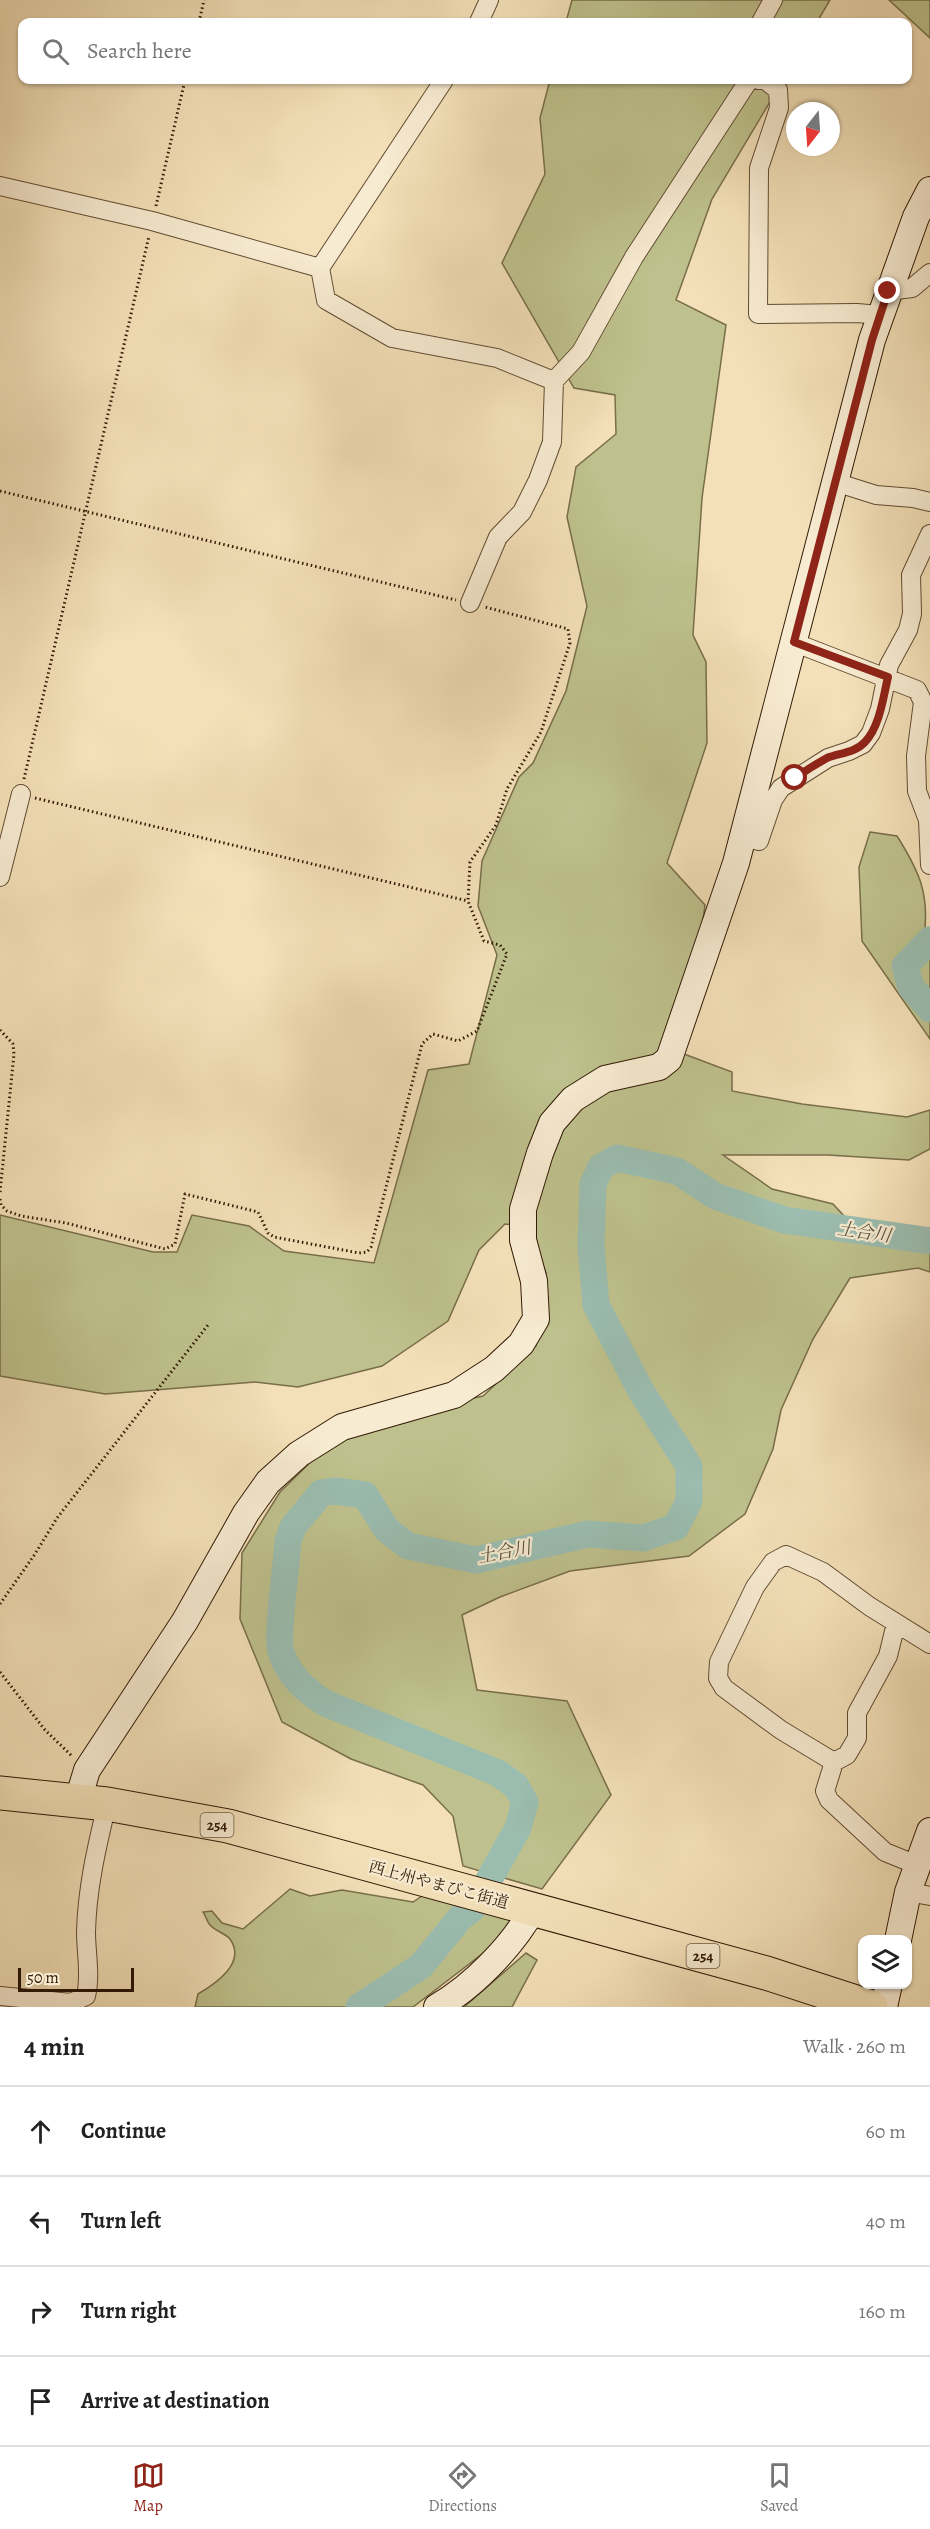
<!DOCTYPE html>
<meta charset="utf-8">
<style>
body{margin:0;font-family:Alegreya,"Noto Serif JP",serif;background:#f2f2f2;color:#222}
.controls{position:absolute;right:18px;bottom:18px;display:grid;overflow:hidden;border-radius:12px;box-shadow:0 2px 4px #0004}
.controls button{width:54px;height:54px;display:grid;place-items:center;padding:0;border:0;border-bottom:2px solid #e0e0e0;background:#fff;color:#222;font:30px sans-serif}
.compass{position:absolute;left:786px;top:102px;width:54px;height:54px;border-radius:50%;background:#fff;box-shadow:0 2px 4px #0004;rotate:197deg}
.scale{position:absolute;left:18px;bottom:15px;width:116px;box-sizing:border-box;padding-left:6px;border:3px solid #321a05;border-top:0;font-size:16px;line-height:21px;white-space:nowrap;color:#321a05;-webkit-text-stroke:4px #f7ebd1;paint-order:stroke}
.stop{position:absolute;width:18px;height:18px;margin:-14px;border:4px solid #8f2418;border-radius:50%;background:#fff}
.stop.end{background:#8f2418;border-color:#fff;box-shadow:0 2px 6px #0008}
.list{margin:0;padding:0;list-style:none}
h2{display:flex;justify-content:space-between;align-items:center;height:78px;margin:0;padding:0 24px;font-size:26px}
h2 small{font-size:20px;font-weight:400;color:#767676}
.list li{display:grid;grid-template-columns:39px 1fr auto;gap:18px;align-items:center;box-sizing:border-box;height:90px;padding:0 24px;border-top:2px solid #e0e0e0}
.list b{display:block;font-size:22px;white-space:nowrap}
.list em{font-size:20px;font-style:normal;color:#767676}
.icon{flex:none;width:33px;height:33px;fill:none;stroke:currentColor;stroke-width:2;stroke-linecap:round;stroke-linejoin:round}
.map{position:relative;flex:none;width:930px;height:2007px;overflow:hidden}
.search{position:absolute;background:#fff;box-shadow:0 2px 4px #0004;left:18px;right:18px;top:18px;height:66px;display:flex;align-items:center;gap:15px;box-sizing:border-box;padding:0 21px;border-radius:12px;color:#767676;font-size:22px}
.sheet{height:438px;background:#fff}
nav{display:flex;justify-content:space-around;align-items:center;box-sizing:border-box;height:84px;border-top:2px solid #e0e0e0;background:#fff;font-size:16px;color:#767676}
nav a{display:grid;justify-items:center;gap:3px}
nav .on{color:#8f2418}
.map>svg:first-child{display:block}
.green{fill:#bec18d;stroke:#786e49;stroke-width:1.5}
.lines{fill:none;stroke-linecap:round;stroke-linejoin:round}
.river{stroke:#9bbdb0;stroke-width:27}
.street-casing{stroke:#624c32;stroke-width:20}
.secondary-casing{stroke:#321a05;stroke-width:28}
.highway-casing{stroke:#321a05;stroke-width:35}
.path{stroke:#321a05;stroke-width:3;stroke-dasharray:1.5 3;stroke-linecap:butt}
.street{stroke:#f7ebd1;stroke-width:18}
.secondary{stroke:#f7ebd1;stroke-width:26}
.highway{stroke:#f3e0b8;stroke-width:33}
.route{stroke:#8f2418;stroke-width:8}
.labels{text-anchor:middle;stroke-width:4.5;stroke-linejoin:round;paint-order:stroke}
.shield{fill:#f7ebd1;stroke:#6d5942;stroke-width:1.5}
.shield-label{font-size:15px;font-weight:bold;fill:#321a05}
.street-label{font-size:16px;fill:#321a05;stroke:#f7ebd1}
.water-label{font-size:18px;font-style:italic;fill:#575341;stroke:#f7ebd1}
</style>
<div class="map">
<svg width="930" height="2007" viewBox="0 0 930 2007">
<rect width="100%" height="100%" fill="#f3e0b8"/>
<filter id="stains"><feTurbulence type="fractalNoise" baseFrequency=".00333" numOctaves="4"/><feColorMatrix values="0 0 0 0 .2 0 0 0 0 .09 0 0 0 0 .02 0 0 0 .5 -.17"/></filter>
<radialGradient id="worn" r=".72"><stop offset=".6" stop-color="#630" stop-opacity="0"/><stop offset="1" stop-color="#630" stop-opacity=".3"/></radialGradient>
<path class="green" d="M572 0H830L817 22H566Z
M889 0H930V38Z
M550 80H783L712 199 676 300 726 325 702 498 693 635 706 662 707 743 667 863 705 905 684 1054 732 1072V1091L802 1104 907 1117 930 1110V1149L909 1160 828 1155H723L772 1189 833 1204 845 1217 883 1226 930 1228V1272L918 1268 850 1278 813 1339 781 1410 773 1449 745 1514 689 1556 570 1571 500 1597 462 1615 477 1690 567 1701 611 1795 542 1889 463 1866 453 1816 423 1785 351 1759 282 1722 240 1619 242 1553 280 1492 325 1448 419 1410 483 1396 536 1346 546 1273 530 1227 505 1224 479 1250 448 1321 382 1366 298 1387 255 1382 105 1394 0 1376V1215L153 1252H177L192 1215 249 1226 284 1251 374 1263 428 1070 469 1064 497 955 478 906 482 861 519 777 533 763 566 691 587 606 567 517 576 467 616 434 615 395 574 388 502 263 545 174 540 118Z
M870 832 897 836C919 871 930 894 924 937L930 948V1039L862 941 859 867Z
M290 1889 310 1896 342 1890 413 1902 431 1890 515 1921 503 1938 413 2007H195L198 1994C215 1984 247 1963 230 1939 225 1933 215 1931 210 1925 207 1922 206 1916 203 1912L212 1911 222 1923 243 1929Z
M526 1953 537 1960 512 2007H464Z"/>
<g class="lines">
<path class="river" d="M930 940 905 966 911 987 930 1009
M359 2007 421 1966 460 1918 473 1908 518 1828 525 1802 516 1786 498 1773 325 1703C305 1690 289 1676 281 1652 276 1640 287 1561 288 1541L293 1527 321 1493 335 1491 365 1495 387 1530 408 1546 476 1560 588 1534 643 1538 676 1527 689 1501V1466L641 1391 596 1305 591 1246 593 1184 601 1167 617 1158 677 1171 715 1196 784 1220 930 1241"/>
<defs>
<path id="street" d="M479 22 489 0
M761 22 773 0
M444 80 320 268 326 300 392 338 497 358 554 381
M758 80H765L778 90 779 108 759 168 758 314 857 313 880 315
M0 186 152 221 320 268
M888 291 912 288 930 273
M835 482 876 495 913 498 930 502
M470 603 498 537 522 512 538 480 552 442 554 381 581 352 634 257 749 80
M793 642 917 690 923 702 916 756 917 791 928 820 930 865
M743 837 759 841 773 800 781 788 828 758 849 751 863 744 871 733 880 709 889 665 908 630 912 614 911 575 930 534
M0 877 21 794
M834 1762 847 1755 857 1738V1713L888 1656 896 1623
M917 1865 885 1852 829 1800 825 1791 834 1762 781 1730 724 1688 718 1678 719 1662 755 1587 773 1562 786 1555 823 1572 869 1606 930 1644
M908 1892 930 1896
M0 1996 71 2003 86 1996C91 1975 86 1953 86 1932 87 1888 97 1846 107 1804"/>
<path id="secondary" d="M78 1800 87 1770 185 1621 246 1513 268 1482 299 1454 342 1427 454 1395 494 1369 521 1344 536 1319 534 1281 523 1240V1209L540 1153 552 1123 573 1099 605 1079 659 1067 669 1059 736 863 872 340 916 217 930 190
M898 1940 908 1892 930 1831
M437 2007C474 1986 513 1945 533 1909
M884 2007 889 1984"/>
<path id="highway" d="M0 1793 107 1804 228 1826 766 1973 871 2007"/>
</defs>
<use href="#street" class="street-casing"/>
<use href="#secondary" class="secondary-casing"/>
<use href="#highway" class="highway-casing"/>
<path class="path" d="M199 22 204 0
M156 206 185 80
M0 491 456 600
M24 779 149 236
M35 798 468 901
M0 1030 13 1044 14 1054 0 1192
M0 1199 1 1205 7 1211 21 1216 66 1223 165 1249 175 1244 185 1194 258 1212 268 1233 274 1237 359 1253 367 1252 371 1247 422 1044 433 1034 458 1041 477 1031 507 954 500 945 484 941 468 901 470 862 496 825 507 789 541 732 570 643 568 629 485 607
M0 1604 35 1554 57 1518 208 1325
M0 1672 45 1730 73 1757"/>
<use href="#street" class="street"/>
<use href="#secondary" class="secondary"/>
<use href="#highway" class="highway"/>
</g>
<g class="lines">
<path class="route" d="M795 778C805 771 816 764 827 758 839 753 855 753 865 742 880 726 883 698 888 677L794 642 872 340 888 291"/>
</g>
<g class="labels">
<g class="shield">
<rect x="200.5" y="1813" width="33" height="24" rx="4.5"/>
<rect x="686.5" y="1944" width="33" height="24" rx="4.5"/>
</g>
<g class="shield-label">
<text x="217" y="1830">254</text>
<text x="703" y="1961">254</text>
</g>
<g class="street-label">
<text transform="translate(439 1884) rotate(15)" y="6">西上州やまびこ街道</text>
</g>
<g class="water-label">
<text transform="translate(864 1232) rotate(8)" y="6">土合川</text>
<text transform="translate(504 1552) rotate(-11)" y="6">土合川</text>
</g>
</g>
<rect width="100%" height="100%" filter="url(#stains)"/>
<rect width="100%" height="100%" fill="url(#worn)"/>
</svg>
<div class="controls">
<button><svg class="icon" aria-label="layers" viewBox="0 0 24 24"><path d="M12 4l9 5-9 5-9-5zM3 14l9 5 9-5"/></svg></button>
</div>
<svg class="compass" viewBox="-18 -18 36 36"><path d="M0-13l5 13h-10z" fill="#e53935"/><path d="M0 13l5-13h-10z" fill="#767676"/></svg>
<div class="scale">50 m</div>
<div class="stop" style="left:795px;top:778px"></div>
<div class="stop end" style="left:888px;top:291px"></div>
<div class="search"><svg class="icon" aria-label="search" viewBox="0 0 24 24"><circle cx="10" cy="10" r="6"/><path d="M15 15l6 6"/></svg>Search here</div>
</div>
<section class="sheet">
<h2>4 min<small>Walk · 260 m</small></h2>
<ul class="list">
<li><svg class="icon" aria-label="ahead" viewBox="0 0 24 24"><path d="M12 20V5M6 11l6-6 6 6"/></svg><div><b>Continue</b></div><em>60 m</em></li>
<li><svg class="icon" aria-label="left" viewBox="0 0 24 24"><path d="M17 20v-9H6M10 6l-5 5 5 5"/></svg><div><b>Turn left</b></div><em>40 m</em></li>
<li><svg class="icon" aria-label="right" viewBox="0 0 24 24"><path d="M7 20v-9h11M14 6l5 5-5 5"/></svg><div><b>Turn right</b></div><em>160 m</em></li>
<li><svg class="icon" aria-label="arrive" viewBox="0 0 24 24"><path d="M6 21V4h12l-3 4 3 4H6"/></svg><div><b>Arrive at destination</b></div></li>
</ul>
</section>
<nav>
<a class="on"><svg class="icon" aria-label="map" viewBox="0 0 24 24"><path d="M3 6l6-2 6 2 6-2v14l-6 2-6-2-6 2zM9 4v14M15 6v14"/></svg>Map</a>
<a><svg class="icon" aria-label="directions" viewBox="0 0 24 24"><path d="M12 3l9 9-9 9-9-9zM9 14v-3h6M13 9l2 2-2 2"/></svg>Directions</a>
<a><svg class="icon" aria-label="saved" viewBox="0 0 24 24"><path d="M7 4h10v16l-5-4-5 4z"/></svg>Saved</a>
</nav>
